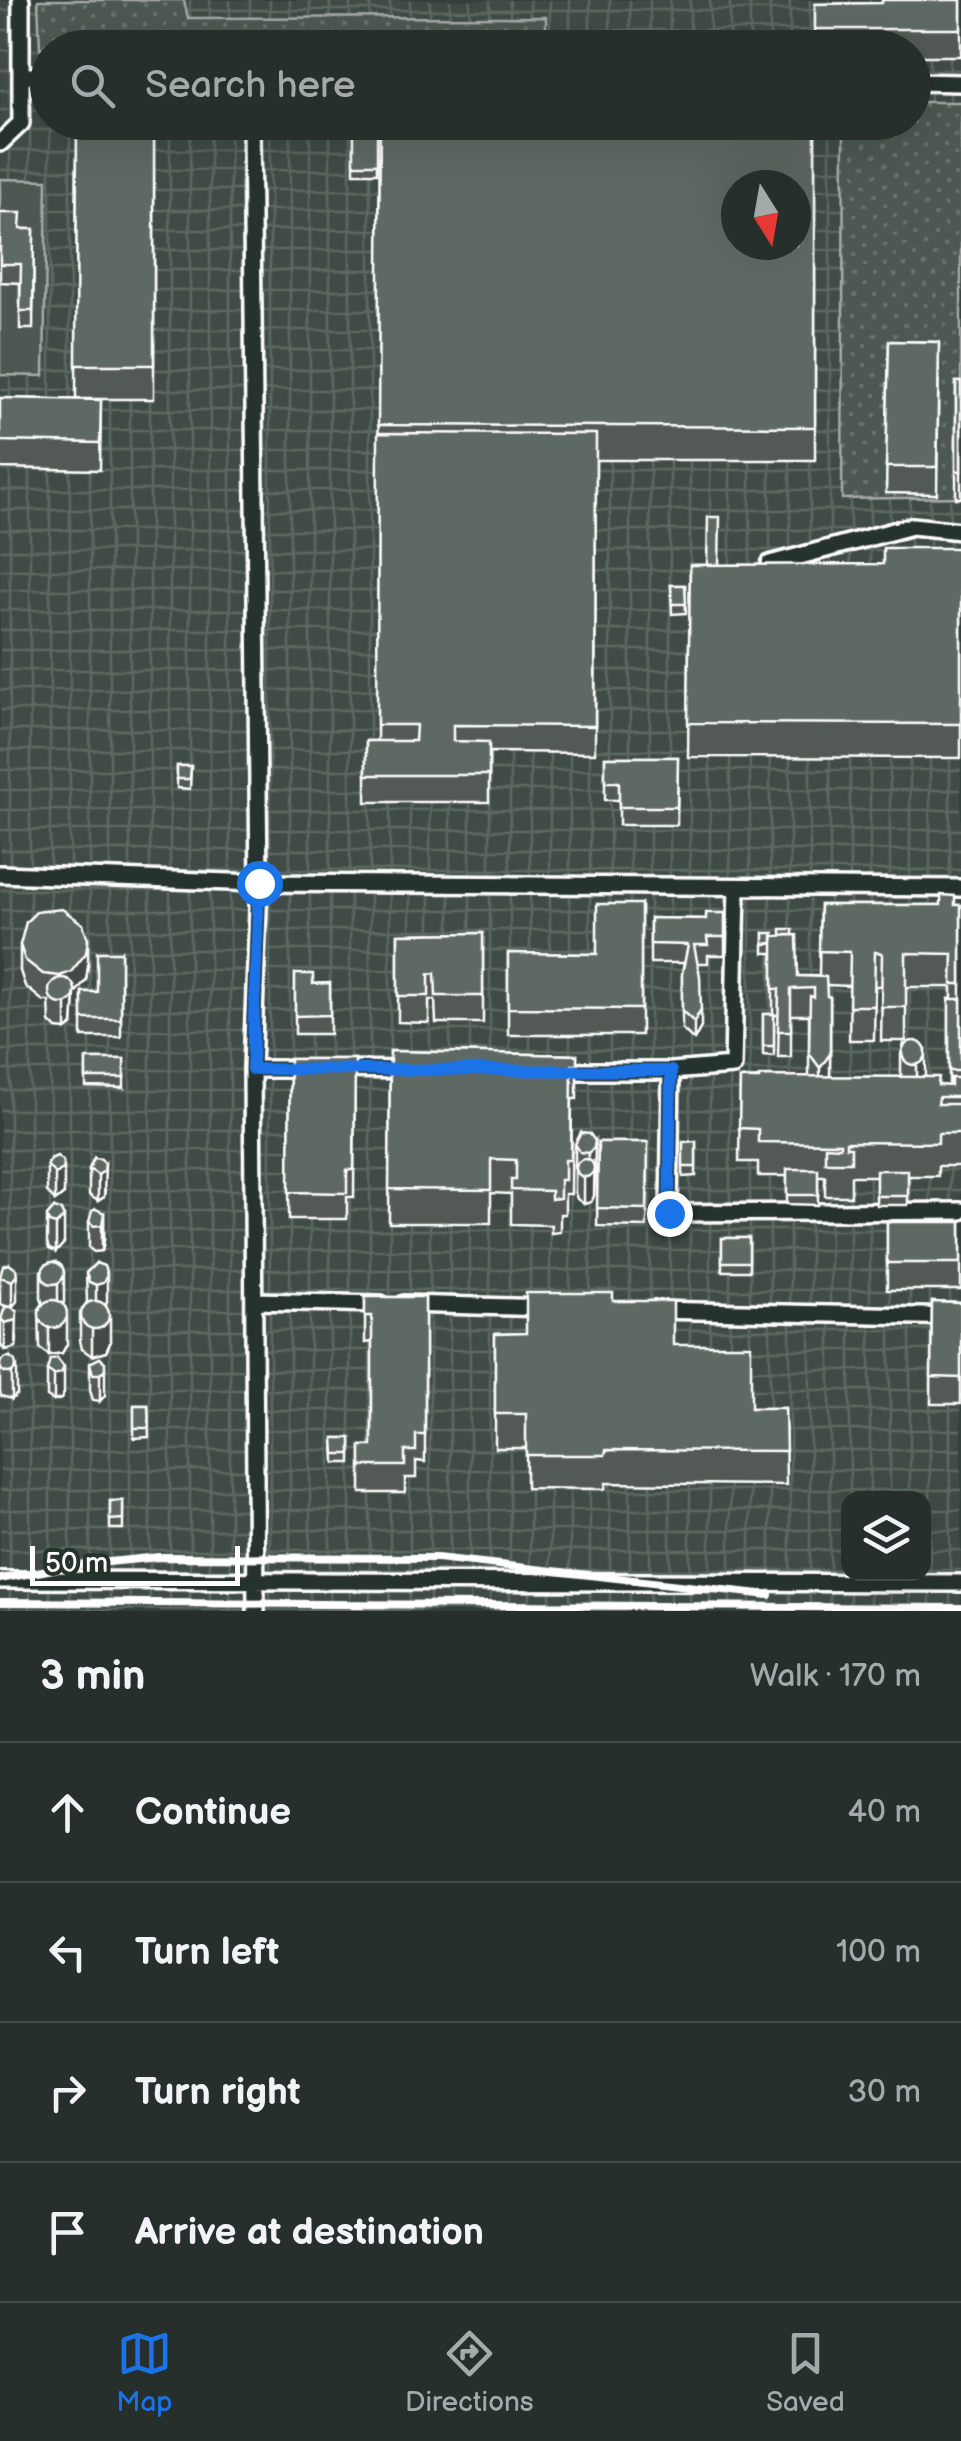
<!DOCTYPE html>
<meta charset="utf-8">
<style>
body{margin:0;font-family:"Balsamiq Sans",sans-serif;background:#2e3734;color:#f1f3f6}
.controls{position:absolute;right:30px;bottom:30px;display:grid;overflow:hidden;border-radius:20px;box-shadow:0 10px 40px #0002}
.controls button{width:90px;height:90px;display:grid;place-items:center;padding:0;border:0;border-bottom:2px solid #424a48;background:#262f2c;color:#f1f3f6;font:50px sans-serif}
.compass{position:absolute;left:721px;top:170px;width:90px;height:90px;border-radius:50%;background:#262f2c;box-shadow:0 10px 40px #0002;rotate:169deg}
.scale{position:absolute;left:30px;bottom:25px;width:210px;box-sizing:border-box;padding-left:10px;border:5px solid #fff;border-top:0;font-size:28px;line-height:35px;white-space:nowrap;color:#fff;-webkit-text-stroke:8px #26332d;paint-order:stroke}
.stop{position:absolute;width:30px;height:30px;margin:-22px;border:8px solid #1a73e8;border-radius:50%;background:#fff}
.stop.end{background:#1a73e8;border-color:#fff;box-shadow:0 2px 10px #0008}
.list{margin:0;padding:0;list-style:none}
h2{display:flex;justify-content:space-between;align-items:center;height:130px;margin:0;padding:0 40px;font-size:42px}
h2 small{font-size:32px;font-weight:400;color:#a4a9a9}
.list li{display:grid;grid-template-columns:65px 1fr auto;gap:30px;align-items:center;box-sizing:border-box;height:140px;padding:0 40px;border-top:2px solid #424a48}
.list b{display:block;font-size:38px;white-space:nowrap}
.list em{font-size:32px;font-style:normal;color:#a4a9a9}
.icon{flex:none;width:55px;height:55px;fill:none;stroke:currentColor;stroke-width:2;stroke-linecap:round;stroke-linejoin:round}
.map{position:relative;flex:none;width:961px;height:1611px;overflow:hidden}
.search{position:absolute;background:#262f2c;box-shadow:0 10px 40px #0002;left:30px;right:30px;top:30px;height:110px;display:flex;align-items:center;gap:25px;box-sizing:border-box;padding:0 35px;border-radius:55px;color:#a4a9a9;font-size:38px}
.sheet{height:690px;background:#262f2c}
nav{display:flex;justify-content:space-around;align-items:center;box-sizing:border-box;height:140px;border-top:2px solid #424a48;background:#262f2c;font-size:28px;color:#a4a9a9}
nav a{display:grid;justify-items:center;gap:5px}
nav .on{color:#1a73e8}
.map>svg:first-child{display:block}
.industrial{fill:url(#industrial-grid);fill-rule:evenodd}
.green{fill:url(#green-dots);stroke:#a6aca9;stroke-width:2.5}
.pitch{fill:#4d5853;stroke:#a6aca9;stroke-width:2.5}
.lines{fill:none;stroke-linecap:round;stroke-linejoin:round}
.lane-casing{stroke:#fff;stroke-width:22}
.lane{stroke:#26332d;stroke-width:15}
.rail{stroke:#fff;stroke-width:8}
.wall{fill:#525a56;stroke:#fff;stroke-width:2.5;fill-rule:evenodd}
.shaded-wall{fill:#424a46;stroke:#fff;stroke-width:2.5}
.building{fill:#5f6964;stroke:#fff;stroke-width:2.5;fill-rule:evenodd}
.route{stroke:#1a73e8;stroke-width:12}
</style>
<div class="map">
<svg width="961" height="1611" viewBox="0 0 961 1611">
<defs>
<pattern id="industrial-grid" width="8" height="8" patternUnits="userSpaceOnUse" patternTransform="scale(2.5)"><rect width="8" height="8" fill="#404c47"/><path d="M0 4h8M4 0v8" fill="none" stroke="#5d6763"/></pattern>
<pattern id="green-dots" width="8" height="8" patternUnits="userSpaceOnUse" patternTransform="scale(2.5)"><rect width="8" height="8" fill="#4d5853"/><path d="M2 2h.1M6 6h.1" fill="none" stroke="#68716d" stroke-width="1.8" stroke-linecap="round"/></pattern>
</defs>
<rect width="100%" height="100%" fill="#333f3a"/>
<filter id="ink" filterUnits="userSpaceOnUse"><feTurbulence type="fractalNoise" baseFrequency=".01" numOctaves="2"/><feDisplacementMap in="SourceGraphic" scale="20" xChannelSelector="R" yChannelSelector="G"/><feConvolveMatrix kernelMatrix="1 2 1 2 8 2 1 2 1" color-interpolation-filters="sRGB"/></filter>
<g filter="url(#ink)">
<path class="industrial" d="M0 0H961V1611H0ZM48 48H914V122H48ZM736 185H796V245H736ZM848 1498H924V1574H848Z"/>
<path class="green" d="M38 0H184L188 18 546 17V47L40 48Z
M914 102H961V497L842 499 844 123 914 122Z"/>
<path class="pitch" d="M0 179 47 180 44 376 0 375Z"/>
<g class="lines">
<defs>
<path id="lane" d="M21 76H48
M914 82 961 83
M251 122 259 883 252 1069 256 1611
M0 143 21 123V0
M770 564 912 526 961 531
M0 874 259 883 961 888
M252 1069H308
M336 1069 408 1070
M561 1071H671L733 1066 737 887
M671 1071 669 1213 961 1211
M255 1301 381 1304
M404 1304 546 1308
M654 1310 961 1317
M0 1580 961 1583"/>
</defs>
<use href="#lane" class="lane-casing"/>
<use href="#lane" class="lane"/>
<path class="rail" d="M0 1579 69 1566 159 1557 437 1558 769 1595
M0 1602 961 1608"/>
</g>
<path class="wall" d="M961 0V56H914V48H815V4L882 3Z
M77 122H154V399H76Z
M380 122H815V460H596L595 753 489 752V802H366V741H377Z
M354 130 377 131V173H354Z
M0 213 20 229H34L33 329H20V283L0 282Z
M889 341 939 342 937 494 886 493Z
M956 382H961V498H956Z
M0 398 101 400 100 470 0 468Z
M690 565H961V758L688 757Z
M671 585H685L686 613 672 614Z
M605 757H678L677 825H619V800H605Z
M177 766H191L190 789 177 788Z
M641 904V1035H508V953L597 954Z
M820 905H961V1166H938V1176H908V1205H876V1176H851V1196H825V1176H818V1205L787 1204V1176H758V1162H739L740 1079 809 1076V1015H791V1057H778L779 1015H774V1056L763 1055V1014H773V953H764V933L774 936 798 976H819ZM826 985 850 986 849 1040H874L875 986H882L881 1041H906V987H952V999H949V1086L939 1085 926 1077 904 1044 901 1054V1077H830V997L827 996Z
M725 913V955H708V963H698L701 1027 694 1040 682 1029V974L684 963H650V918L706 919Z
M483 933V1023H436L435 1000H429V1023L398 1022V934Z
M20 945 88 966 86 980 75 993 73 1025 66 1030 57 1029 50 1022 49 1001H43L25 986 20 971Z
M121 952V1037H82V992H97Z
M295 974 313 984 330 983V1034H295Z
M390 1051 577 1055V1099H572L571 1194H565V1214H560V1232L551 1233V1225L511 1224V1194L491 1193V1223H389Z
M86 1059H124V1088L86 1087Z
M290 1059H355L354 1197H347V1219H289Z
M581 1133 595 1167 594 1196 591 1202 584 1204 577 1199 575 1193V1144Z
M696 1141V1176L683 1177V1142Z
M598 1142H648L647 1227 597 1226Z
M94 1158 105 1190 104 1197 98 1201 89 1195V1169Z
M50 1159 64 1194 55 1201 47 1192V1165Z
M54 1208 64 1243 56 1252 49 1249 47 1243V1216Z
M104 1213V1240L102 1251 94 1252 89 1248V1222Z
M887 1222H961V1290H887Z
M722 1238H749V1271H722Z
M56 1262 64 1302 62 1304 67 1344 62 1353 49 1355 40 1348 39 1309 43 1304 41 1298V1271Z
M96 1263 107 1301 106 1304 110 1343 106 1352 92 1356 82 1349 80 1340V1313L87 1302 86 1273Z
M9 1264 17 1301 12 1307 17 1338 16 1347 5 1350 1 1345V1319L9 1307 0 1304V1277Z
M365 1297H425V1462L416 1461V1478H405V1493H361V1446H372V1342L365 1343Z
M613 1301 673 1345 751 1408H785L786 1485 606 1483 605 1489 526 1488V1448H495V1334L526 1333Z
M932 1302 961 1303V1404H931Z
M10 1357 17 1394 12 1399 1 1396 0 1391V1364Z
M57 1358 64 1393 61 1399 54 1401 47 1397V1370Z
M100 1358 105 1395 100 1401 93 1400 90 1390V1363Z
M134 1405H148L149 1437 134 1438Z
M334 1438H351V1463H335Z
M110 1501H123V1529H110Z"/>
<path class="shaded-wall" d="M88 939V966L86 980 75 993 73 1025 66 1030V1003L60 1002V976Z
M830 997V1081L820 1095V1068Z
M701 1009V1027L694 1040V1022Z
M926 1052V1079L917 1091V1065Z
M595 1141 594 1196 591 1202 584 1204V1178L588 1176V1153Z
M105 1164 104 1197 98 1201V1175Z
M64 1168V1194L55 1201V1174Z
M104 1213V1240L102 1251V1225Z
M64 1217V1243L56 1252V1225Z
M17 1275V1301L12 1307V1281Z
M64 1275V1302L58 1309V1283Z
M107 1275V1301L103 1309 96 1312V1285Z
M17 1312 16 1347 5 1350V1323Z
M110 1316V1343L106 1352 92 1356V1330Z
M67 1318V1344L62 1353 49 1355V1329Z
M17 1367V1394L12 1399V1373Z
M64 1367V1393L61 1399 54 1401V1375Z
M105 1369V1395L100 1401V1374Z"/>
<path class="building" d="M882 0H961V29H815V4L882 3Z
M77 122H154V365H76Z
M380 122H815V427L378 425ZM736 185H796V245H736Z
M354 130 377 131V164H354Z
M0 213H21L20 229H34L33 311H20L21 264H0Z
M889 341 939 342 937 467H886Z
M956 382H961V471H956Z
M0 398 101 400 100 443 0 441Z
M378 433 596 434 595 726 453 725V741L489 742V775H366V741H415L416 725H377Z
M708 517H720L719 565H707Z
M883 548H959V565H961V724L688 723 690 565 883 564Z
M671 585H685L686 604H672Z
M605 757H678L677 807H619V782H605Z
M177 766H191L190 779H177Z
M941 895 955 896V905H961V984H952L953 954 906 953V1007H881L882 953 875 952 874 1006H849L850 952 819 951 820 905H941Z
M597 904H641V1009L508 1008V953L597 954Z
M62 909 83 924 88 939 86 953 71 972 60 976 43 974 25 960 20 945 26 922 36 912Z
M706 913H725V937H707L708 945H694L700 976 701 1009 694 1022 682 1011V974L688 945 650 944V918L706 919Z
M781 929H793V935H781Z
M483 933V996H436L435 973 429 974V996H398V934Z
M764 933H774L773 943 764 944Z
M797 935 798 976 826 977 827 996 830 997V1054L820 1068 809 1053 810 996 814 997V988L791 989V1031H778L779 989H773V936Z
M97 952H121V1019H82V992H97Z
M295 974H313V984L330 983V1015L295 1016Z
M49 991a13 13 0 1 1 26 0a13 13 0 1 1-26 0Z
M949 999H961V1071H949Z
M763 1014H774V1046H763Z
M902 1053a12 12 0 1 1 24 0a12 12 0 1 1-24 0Z
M390 1051 577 1055V1065H572L571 1160H565V1180H560V1198L551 1199V1191L511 1190V1179H516V1160L491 1159V1190L389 1189Z
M86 1059H124V1078H86Z
M290 1059H355L354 1170H347V1193L289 1192Z
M759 1076 939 1077 938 1085 951 1086V1078H961V1097H939L938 1104H961V1133H938V1143L846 1142V1147H851V1162H825V1146L840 1147V1143L758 1142V1129L739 1128 740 1079H759Z
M581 1133 590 1134 595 1141 594 1148 588 1153 580 1152 575 1144Z
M696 1141V1167H683V1142Z
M598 1142H648L647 1209 597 1208Z
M57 1156 63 1161 64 1168 55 1174 47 1165 50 1159Z
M94 1158 101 1159 105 1164 104 1171 98 1175 89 1169Z
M576 1168a9 9 0 1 1 18 0a9 9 0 1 1-18 0Z
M787 1169H818V1195H787Z
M876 1170H908V1196H876Z
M54 1208 61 1210 64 1217 56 1225 49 1223 47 1216Z
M96 1209 104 1213 102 1225 94 1226 89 1222 92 1211Z
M887 1222H961V1263H887Z
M722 1238H749V1262H722Z
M42 1273a11 11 0 1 1 22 0a11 11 0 1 1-22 0Z
M96 1263 104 1266 107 1275 103 1283 96 1285 89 1282 86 1273Z
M9 1264 16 1269 17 1275 12 1281 0 1277 3 1266Z
M526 1293H613V1301H673V1345H751V1408H785L786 1451 606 1450 605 1455H526V1414H495V1334L526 1333Z
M365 1297H425V1435H416V1451H405V1466H361V1446H372V1316H365Z
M39 1314a14 14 0 1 1 28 0a14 14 0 1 1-28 0Z
M81 1315a14 14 0 1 1 28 0a14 14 0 1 1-28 0Z
M932 1302 961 1303V1378L931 1377Z
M5 1307H12L17 1312 16 1320 5 1323 1 1319Z
M0 1365a8 8 0 1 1 16 0a8 8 0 1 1-16 0Z
M57 1358 64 1367 61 1373 54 1375 47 1370 50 1359Z
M100 1358 105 1362V1369L100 1374H93L90 1363Z
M134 1405H148L149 1428H134Z
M334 1438H351V1454H335Z
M110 1501H123V1519L110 1520Z"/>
</g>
<g class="lines" filter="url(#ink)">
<path class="route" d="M259 883 252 1069 671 1071 669 1213"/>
</g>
</svg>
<div class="controls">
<button><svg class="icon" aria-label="layers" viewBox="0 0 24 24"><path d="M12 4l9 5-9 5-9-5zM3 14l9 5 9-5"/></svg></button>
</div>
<svg class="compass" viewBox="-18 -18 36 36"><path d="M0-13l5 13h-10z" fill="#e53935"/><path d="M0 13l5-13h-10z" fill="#a4a9a9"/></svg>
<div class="scale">50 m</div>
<div class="stop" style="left:259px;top:883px"></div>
<div class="stop end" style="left:669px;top:1213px"></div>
<div class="search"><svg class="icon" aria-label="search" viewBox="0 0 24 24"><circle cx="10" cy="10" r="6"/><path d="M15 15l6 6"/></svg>Search here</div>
</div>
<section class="sheet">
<h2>3 min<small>Walk · 170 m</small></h2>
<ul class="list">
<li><svg class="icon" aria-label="ahead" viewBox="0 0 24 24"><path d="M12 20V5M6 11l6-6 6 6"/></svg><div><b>Continue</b></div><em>40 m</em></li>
<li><svg class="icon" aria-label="left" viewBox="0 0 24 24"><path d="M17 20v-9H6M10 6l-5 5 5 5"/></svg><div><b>Turn left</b></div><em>100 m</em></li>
<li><svg class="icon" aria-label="right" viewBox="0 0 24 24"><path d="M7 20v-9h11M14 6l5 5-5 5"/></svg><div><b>Turn right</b></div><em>30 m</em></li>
<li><svg class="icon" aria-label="arrive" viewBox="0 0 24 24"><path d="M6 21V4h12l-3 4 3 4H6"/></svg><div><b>Arrive at destination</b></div></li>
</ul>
</section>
<nav>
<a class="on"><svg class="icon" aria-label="map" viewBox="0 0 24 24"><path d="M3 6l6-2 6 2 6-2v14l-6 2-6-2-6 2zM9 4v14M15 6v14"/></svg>Map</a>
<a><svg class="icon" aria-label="directions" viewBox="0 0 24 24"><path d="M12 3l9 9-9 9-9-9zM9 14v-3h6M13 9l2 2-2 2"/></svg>Directions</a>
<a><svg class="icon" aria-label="saved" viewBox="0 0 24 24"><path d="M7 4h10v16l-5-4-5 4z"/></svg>Saved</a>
</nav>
